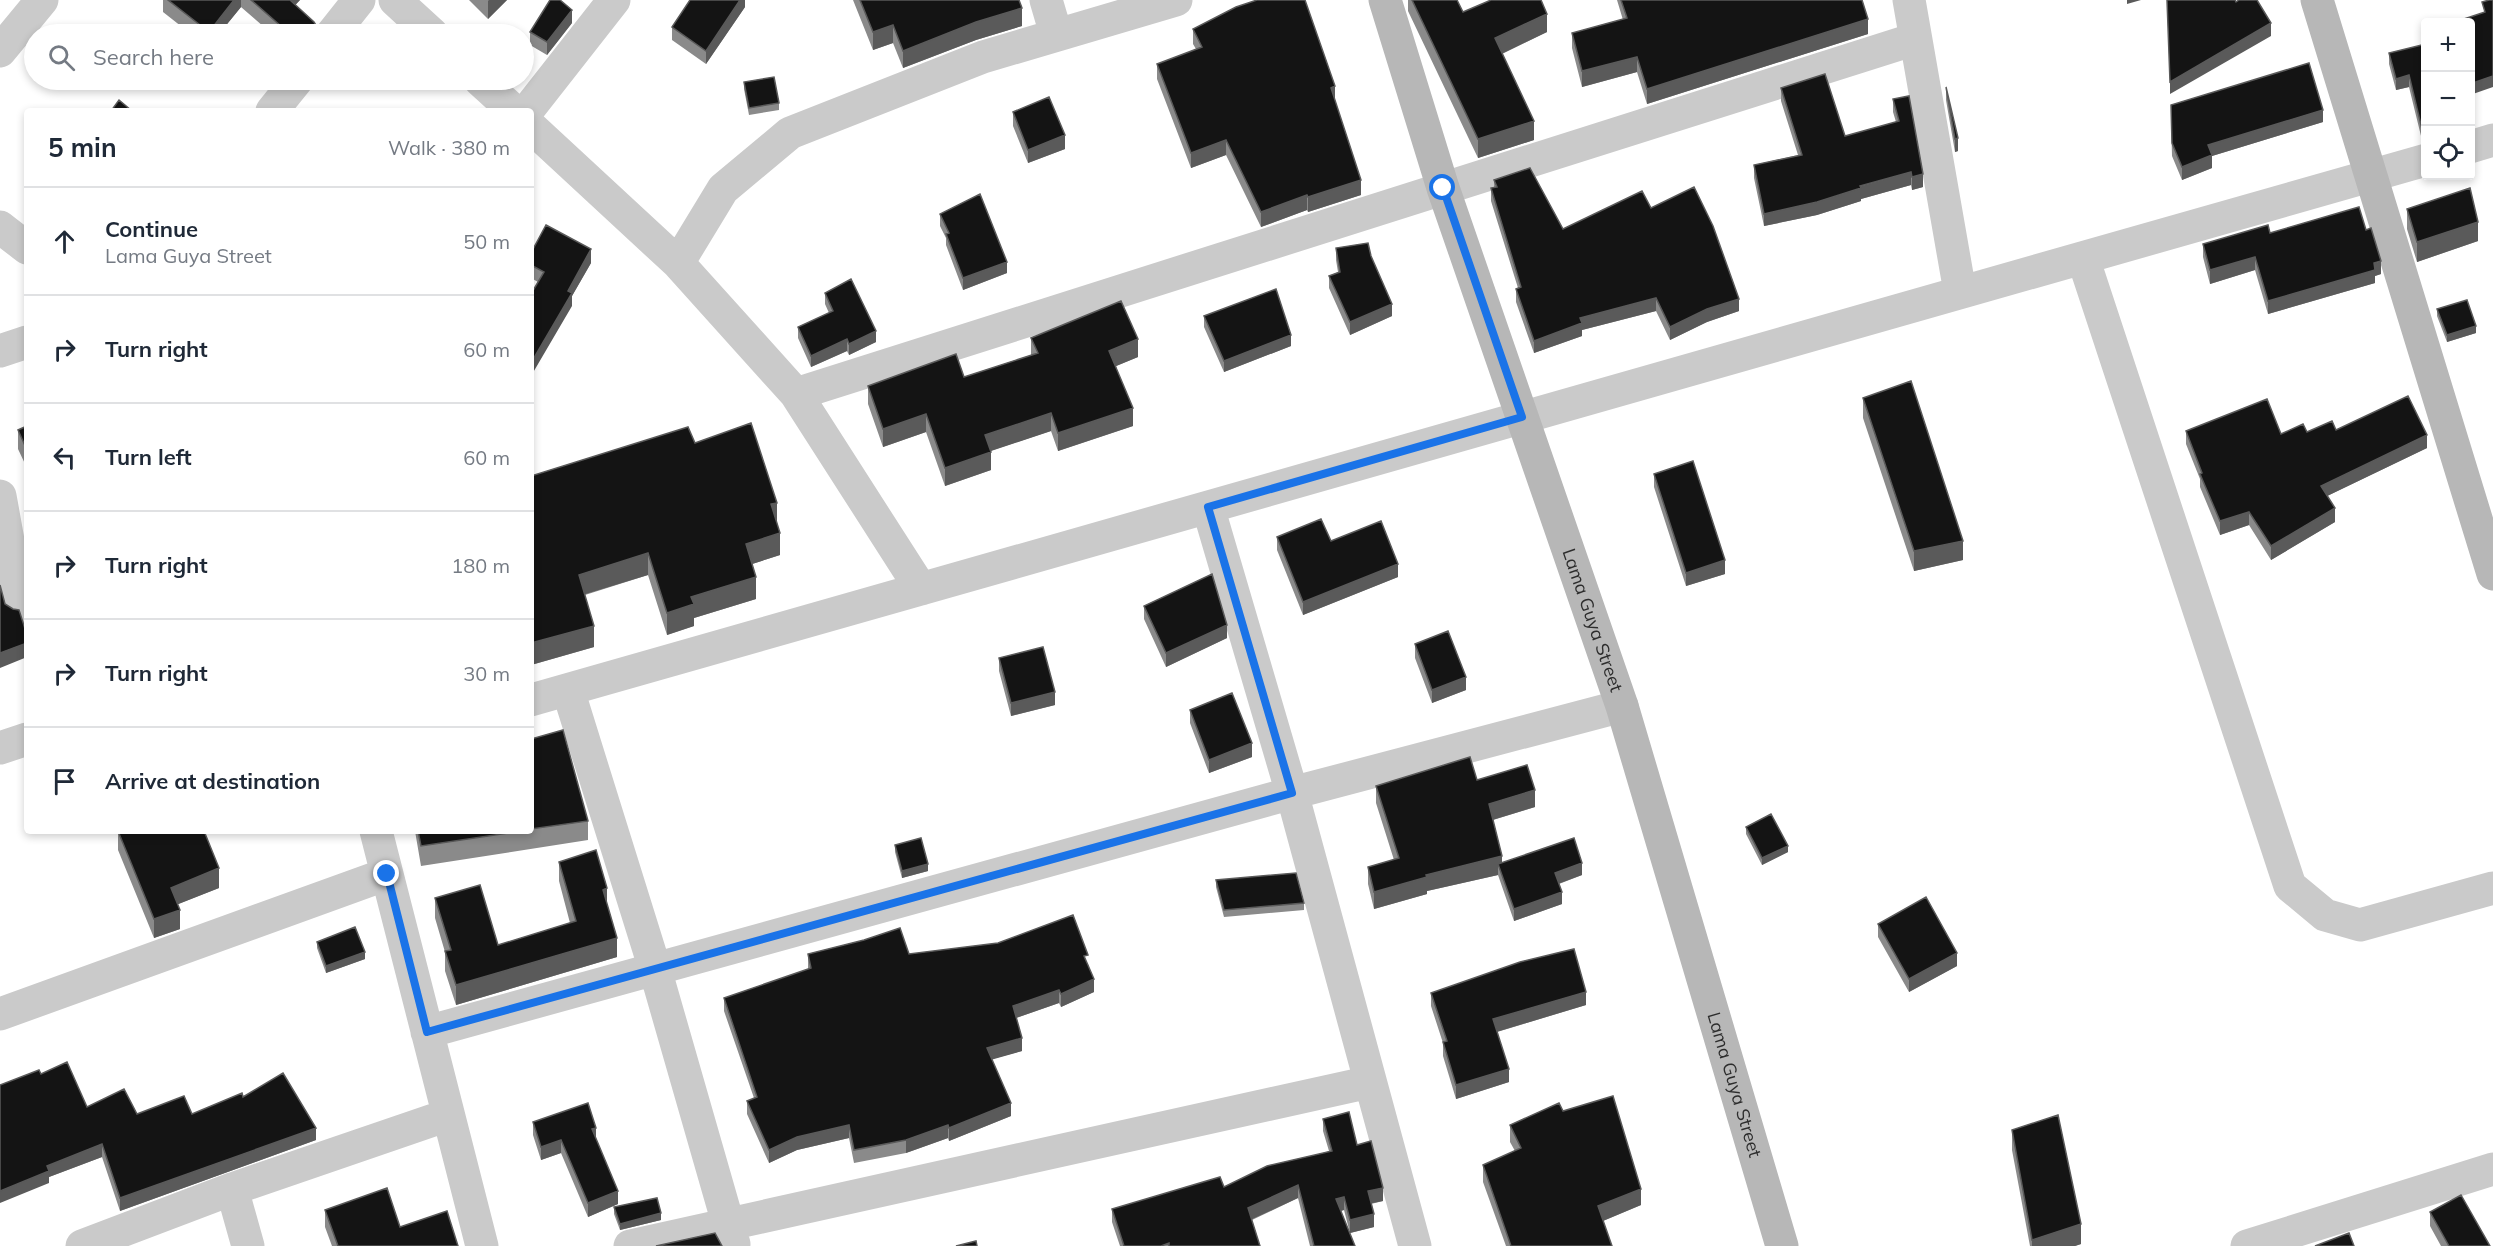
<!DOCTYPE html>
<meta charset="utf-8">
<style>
body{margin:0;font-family:Mulish,sans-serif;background:#f2f2f3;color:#1f2937}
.controls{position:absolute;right:18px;top:18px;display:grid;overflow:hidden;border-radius:6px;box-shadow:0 3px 9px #0003}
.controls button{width:54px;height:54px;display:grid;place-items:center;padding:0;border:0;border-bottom:2px solid #e0e1e3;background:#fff;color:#1f2937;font:30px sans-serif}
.stop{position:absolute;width:18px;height:18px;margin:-14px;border:4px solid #1a73e8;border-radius:50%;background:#fff}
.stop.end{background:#1a73e8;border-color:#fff;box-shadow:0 2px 6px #0008}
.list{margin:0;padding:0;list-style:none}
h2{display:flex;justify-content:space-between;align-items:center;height:78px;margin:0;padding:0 24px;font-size:26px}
h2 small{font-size:20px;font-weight:400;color:#747a83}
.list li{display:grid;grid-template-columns:39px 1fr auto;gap:18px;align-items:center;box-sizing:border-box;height:108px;padding:0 24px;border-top:2px solid #e0e1e3}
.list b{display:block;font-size:22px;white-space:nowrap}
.list p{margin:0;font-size:20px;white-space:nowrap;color:#747a83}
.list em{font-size:20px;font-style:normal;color:#747a83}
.icon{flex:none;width:33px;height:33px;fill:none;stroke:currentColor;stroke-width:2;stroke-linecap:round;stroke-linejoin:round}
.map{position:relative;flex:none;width:2493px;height:1246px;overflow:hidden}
.search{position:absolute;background:#fff;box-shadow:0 3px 9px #0003;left:24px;top:24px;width:510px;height:66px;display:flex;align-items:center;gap:15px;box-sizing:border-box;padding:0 21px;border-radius:33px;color:#747a83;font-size:22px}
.panel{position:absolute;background:#fff;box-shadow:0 3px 9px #0003;left:24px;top:108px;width:510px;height:726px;border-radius:6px}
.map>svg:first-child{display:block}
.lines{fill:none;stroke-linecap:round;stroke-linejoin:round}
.street{stroke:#cacaca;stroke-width:33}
.secondary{stroke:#b7b7b7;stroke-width:33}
.wall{fill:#8a8a8a}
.shaded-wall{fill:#5a5a5a}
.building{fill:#141414;stroke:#5a5a5a;stroke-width:1.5}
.route{stroke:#1a73e8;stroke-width:8}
.labels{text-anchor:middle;stroke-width:6;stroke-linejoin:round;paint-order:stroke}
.street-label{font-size:18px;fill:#2d2d2d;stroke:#fff}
</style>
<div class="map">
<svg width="2493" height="1246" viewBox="0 0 2493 1246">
<rect width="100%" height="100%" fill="#fff"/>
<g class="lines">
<path class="street" d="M395 0 432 34
M1046 0 1056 34
M1909 0 1960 292
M332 34 359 0
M0 51 42 0
M480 80 514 111
M272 111 297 80
M527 111 614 0
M531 127 678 263 796 394 921 589
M2470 147 2493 140
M0 227 27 248
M2083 258 2290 886 2325 915 2360 925 2493 888
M678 263 723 189 790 133 983 57 1176 0
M0 351 27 342
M796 394 1915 39
M0 496 20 607
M1208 507 1292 793 1415 1246
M568 690 655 969 734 1244
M531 700 2426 160
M0 748 27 739
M376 831 482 1246
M0 1014 387 874
M427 1032 1292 793 1622 706
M232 1189 248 1246
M82 1246 232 1189 448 1115
M630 1246 1370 1082
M2247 1246 2493 1169"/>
<g class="secondary">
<path id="s1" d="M1385 0 1443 188 1622 706 1782 1246"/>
<path d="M2317 0 2493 574"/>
</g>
</g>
<path class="wall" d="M163 0H300L295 5 320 32 325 34H272L241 7 219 34H191L163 12Z
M469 0H507L488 19Z
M745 0V7L706 64 672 40V27Z
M853 0H1019L1022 26 976 40 903 68 893 43 873 50Z
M1408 0H1457L1463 12 1547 32 1502 54 1534 140 1478 158 1408 11Z
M1617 0H1862L1868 34 1647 104 1637 72 1582 87 1572 48V33L1623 20Z
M572 23 547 55 530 45V32Z
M1193 29 1335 101 1361 195 1308 212 1307 210 1261 227 1226 155 1191 168 1157 79V64L1196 49 1193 44Z
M2426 44V139L2422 140 2409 87 2396 90 2389 64V53Z
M744 82 779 103V110L749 115 744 89Z
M1946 87 1958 151 1955 152 1946 100Z
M1781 88 1845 136 1896 122 1893 112V99L1923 187 1912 190 1911 185 1861 199V201L1817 215 1764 226 1754 178V165L1798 155 1781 101Z
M1013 112 1065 149 1028 163 1013 126Z
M2171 118 2323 122 2212 156V168L2182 180 2172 156Z
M1494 180 1563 229 1651 208 1739 311 1707 322 1670 340 1656 311 1582 330V336L1534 353 1516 302V289L1518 288 1491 201V188L1494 187Z
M2407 209 2478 241 2417 262 2407 229Z
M940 214 1007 273 963 290 946 245V238L940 226Z
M2366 230 2381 274 2375 276V283L2268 314 2255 270 2210 284 2203 257V244L2270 233Z
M1336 248 1371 256 1392 316 1350 335 1329 288V276L1338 272 1336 260Z
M531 253 591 263 572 296V306L538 282 531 278Z
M825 293 876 342 849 355 847 351 811 367 798 338V327L829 313 825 304Z
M2437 309 2476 333 2447 342 2437 316Z
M1204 316 1291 346 1224 372 1204 327Z
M1031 338 1138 357 1116 366 1133 426 1058 451 1051 431 990 451 991 470 945 486 926 432 883 447 868 404V386L964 377 1031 355Z
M1863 398 1963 560 1914 571 1863 418Z
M27 426V468L18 449V430Z
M2336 430 2427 448 2327 496 2335 522 2271 560 2249 525 2220 535 2200 487V479L2186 444V431L2281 434Z
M695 443 777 523 780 555 752 564 756 599 694 618V626L667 635 648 575 585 595 594 647 531 665Z
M1654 474 1725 574 1686 586 1654 487Z
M1277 537 1331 541 1398 577 1303 615 1277 550Z
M1144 606 1227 638 1166 667 1144 619Z
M1415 644 1466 690 1432 703 1415 658Z
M999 658 1055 705 1011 716 999 671Z
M1190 710 1252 757 1209 773 1190 723Z
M531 739 588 821V840L421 866 415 831H531Z
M1477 780 1535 807 1493 820 1502 862 1582 875 1559 884 1562 904 1514 921 1498 875 1427 891V894L1374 909 1368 884V867L1394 860 1376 803V786Z
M1746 827 1788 852 1762 865 1746 834Z
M118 831 219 888 178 904 180 929 154 938 118 850Z
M895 845 928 871 902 878 895 852Z
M559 862 607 904 617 957 456 1005 445 971V952L435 918V898L498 945 570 923 559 881Z
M1216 880 1304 903V910L1224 917 1216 887Z
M1878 924 1957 966 1909 992 1878 937Z
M317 942 365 959 326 973 317 948Z
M808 954H909L1088 964 1094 992 1061 1007 1059 1003 1016 1018 1022 1051 992 1059 1011 1116 949 1141 948 1138 906 1153 854 1163 849 1138 797 1150 769 1163 747 1114V1101L754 1098 724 1011V998L808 969Z
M1431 993 1586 1005 1497 1032 1509 1082 1456 1099 1443 1056V1043L1431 1006Z
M41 1074 87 1107 137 1114H192L243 1097 316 1140 120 1211 102 1157 49 1177V1183Z
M1563 1111 1641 1205 1603 1221 1612 1246H1506L1483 1182V1165L1515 1151 1510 1142V1125Z
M1323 1119 1357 1145 1383 1201 1371 1204 1374 1227 1350 1233 1344 1210 1341 1211 1355 1246H1310L1298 1198 1252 1220 1260 1246H1120L1112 1222V1209L1224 1187 1329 1151 1323 1131Z
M533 1122 596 1140 618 1204 588 1217 561 1153 541 1160 533 1135Z
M2012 1130 2081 1244 2075 1246H2030L2012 1150Z
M614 1207 661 1220 620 1230 614 1214Z
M325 1210 400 1227 458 1246H332L325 1227Z
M2430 1212 2490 1246H2441L2430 1226Z"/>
<path class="shaded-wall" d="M234 0H241V7L219 34H209V32Z
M287 0H300L287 14Z
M489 0H507L488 19V1Z
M740 0H745V7L706 64V51Z
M2127 0H2141L2127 4Z
M1022 8V26L976 40 903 68V51L976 22Z
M572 10V23L547 55V42Z
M1547 14V32L1495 57V38Z
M1868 19V34L1647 104V89Z
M2271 23V36L2170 94V82Z
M893 25V43L873 50V32Z
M1637 57V72L1582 87V71Z
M2409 75V87L2396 90V79Z
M2493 76V87L2470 95V84Z
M1335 86V102L1331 88Z
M2323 110V122L2212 156V168L2182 180V167L2208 145Z
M1534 121V140L1478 158V139Z
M2426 128V139L2422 140V129Z
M1065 135V149L1028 163V150Z
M1958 138V151L1955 152V139Z
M1226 140V155L1191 168V153Z
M1911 172V185L1861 199V201L1817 215 1764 226V214Z
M1923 174V187L1912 190V177Z
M1361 180V195L1308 212V197Z
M1307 195V210L1261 227V212Z
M2478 222V241L2417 262V242Z
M591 249V263L572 296V306L531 376V363L568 291Z
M2255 257V270L2210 284V270Z
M2381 261V274L2375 276V283L2268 314V301Z
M1007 262V273L963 290V278Z
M1656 298V311L1582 330V336L1534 353V341L1580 318Z
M1739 299V311L1707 322 1670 340V327L1707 309Z
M1392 304V316L1350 335V322Z
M2476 326V333L2447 342V335Z
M876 331V342L849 355V344Z
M1291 335V346L1224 372V361Z
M847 339V351L811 367V356Z
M1138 339V357L1109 369V351Z
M1133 408V426L1058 451V433Z
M1051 413V431L985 453V435Z
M926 414V432L883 447V429Z
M2427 435V448L2321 499V486Z
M991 452V470L945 486V468Z
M777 503V524L771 504Z
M2335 508V522L2271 560V546Z
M2249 512V525L2220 535V521Z
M780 533V555L746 566V544Z
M1963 541V560L1914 571V551Z
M648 553V575L579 596V575Z
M1725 560V574L1686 586V573Z
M1398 564V577L1303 615V602Z
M756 577V599L694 618V626L667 635V613L691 597Z
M1227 625V638L1166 667V653Z
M594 626V647L531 665V643Z
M27 643V657L0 668V653Z
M1466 677V690L1432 703V690Z
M1055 692V705L1011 716V703Z
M1252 743V757L1209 773V760Z
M1535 790V807L1489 821V804Z
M1788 846V852L1762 865V858Z
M1502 856V873L1498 864V875L1427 891V894L1374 909V892L1426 875Z
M1582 863V875L1555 885V873Z
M928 864V871L902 878V871Z
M219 868V888L171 907V888Z
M607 888V908L603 890Z
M1562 892V904L1514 921V909Z
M180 910V929L154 938V919Z
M617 938V957L456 1005V985Z
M365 952V959L326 973V966Z
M1957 953V966L1909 992V979Z
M1094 979V992L1061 1007V994Z
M1059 990V1003L1013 1019V1006Z
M1586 992V1005L1493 1033V1019Z
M1022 1038V1051L987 1061V1048Z
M1509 1069V1082L1456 1099V1085Z
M1011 1103V1116L949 1141V1128Z
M849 1125V1138L797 1150 769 1163V1150L797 1137Z
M948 1125V1138L906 1153V1140Z
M316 1128V1140L120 1211V1198Z
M596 1128V1141L592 1129Z
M561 1140V1153L541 1160V1147Z
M102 1144V1157L49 1177V1183L0 1203V1191L47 1166Z
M1298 1185V1198L1248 1221V1208Z
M1383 1188V1201L1368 1204V1191Z
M1641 1189V1205L1598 1223V1206Z
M618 1191V1204L588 1217V1203Z
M1344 1197V1210L1336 1212V1199Z
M661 1213V1220L620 1230V1224Z
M1374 1214V1227L1350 1233V1220Z
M2081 1224V1244L2075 1246H2032V1240Z"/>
<path class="building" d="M168 0H234L209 32Z
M251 0H290L314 22 320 32 325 34H290Z
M550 0H560L572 10 547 42 530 32Z
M690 0H740L706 51 672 27Z
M860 0H1019L1022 8 976 22 903 51 893 25 873 32Z
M1257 0H1305L1335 86 1331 88 1361 180 1308 197 1307 195 1261 212 1226 140 1191 153 1157 64 1202 47 1193 29 1236 7Z
M1412 0H1457L1463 12 1491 0H1541L1547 14 1495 38 1534 121 1478 139Z
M1621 0H1862L1868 19 1647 89 1637 57 1582 71 1572 33 1627 18Z
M2167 0H2235L2236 2 2239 0H2257L2271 23 2170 82Z
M2489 0H2493V76L2470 84V22H2462L2461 20 2485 12 2482 2Z
M2426 44V128L2422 129 2409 75 2396 79 2389 53Z
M2309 63 2323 110 2208 145 2212 155 2182 167 2172 143 2171 105Z
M1825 74 1845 136 1899 121 1893 99 1909 96 1923 174 1912 177 1911 172 1860 186 1861 188 1817 202 1764 214 1754 165 1802 155 1781 88Z
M774 77 779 103 749 108 744 82Z
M1946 87 1958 138 1955 139Z
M1049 97 1065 135 1028 150 1013 112Z
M119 100 132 111H111Z
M1530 168 1563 229 1642 191 1651 208 1694 187 1713 226 1739 299 1707 309 1670 327 1656 298 1580 318 1582 323 1534 341 1516 289 1521 287 1491 188 1497 187 1494 180Z
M2470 188 2478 222 2417 242 2407 209Z
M980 194 1007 262 963 278 946 234 949 233 940 214Z
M2359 207 2366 230 2371 228 2381 261 2374 263 2375 270 2268 301 2255 257 2210 270 2203 244 2268 225 2270 233Z
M546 225 591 249 568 291 572 293 531 363V294L544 272 531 265V253Z
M1368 243 1371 256 1392 304 1350 322 1329 276 1340 272 1336 248Z
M851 279 876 331 849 344 847 339 811 356 798 327 833 311 825 293Z
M1276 289 1291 335 1224 361 1204 316Z
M2467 300 2476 326 2447 335 2437 309Z
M1121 301 1138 339 1109 351 1133 408 1058 433 1051 413 985 435 991 452 945 468 926 414 883 429 868 386 956 354 964 377 1038 353 1031 338Z
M1911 381 1963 541 1914 551 1863 398Z
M2408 396 2427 435 2321 486 2335 508 2271 546 2249 512 2220 521 2200 474 2202 473 2186 431 2267 399 2281 434 2303 424 2307 432 2332 421 2336 430Z
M751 423 777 503 771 504 780 533 746 544 756 577 691 597 694 604 667 613 648 553 579 575 594 626 531 643V476L688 427 695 443Z
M27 426V450L18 430Z
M1693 461 1725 560 1686 573 1654 474Z
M1321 519 1331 541 1381 521 1398 564 1303 602 1277 537Z
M1212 574 1227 625 1166 653 1144 606Z
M0 585 5 604 13 609 19 610 27 635V643L0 653Z
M1448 631 1466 677 1432 690 1415 644Z
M1043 647 1055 692 1011 703 999 658Z
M1232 693 1252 743 1209 760 1190 710Z
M563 730 588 821 531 829V739Z
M1470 757 1477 780 1527 765 1535 790 1489 804 1502 856 1426 875 1427 877 1374 892 1368 867 1399 858 1376 786Z
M1771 814 1788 846 1762 858 1746 827Z
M118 831H204L219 868 171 888 180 910 154 919Z
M418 831H521L421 846Z
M921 838 928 864 902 871 895 845Z
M1574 838 1582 863 1555 873 1562 892 1514 909 1498 864Z
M596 850 607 888 603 890 617 938 456 985 445 951 451 950 435 898 480 885 498 945 576 921 559 862Z
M1296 873 1304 903 1224 910 1216 880Z
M1926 897 1957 953 1909 979 1878 924Z
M1073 915 1088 955 1084 956 1094 979 1061 994 1059 990 1013 1006 1022 1038 987 1048 1011 1103 949 1128 948 1125 906 1140 854 1150 849 1125 797 1137 769 1150 747 1101 757 1097 724 998 811 968 808 954 864 940 900 928 909 954 998 943Z
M355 927 365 952 326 966 317 942Z
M1574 949 1586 992 1493 1019 1509 1069 1456 1085 1443 1042 1447 1041 1431 993 1520 962Z
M67 1062 87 1107 124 1089 137 1114 184 1096 192 1114 242 1093 243 1097 283 1073 316 1128 120 1198 102 1144 47 1166 49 1171 0 1191V1085L39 1070 41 1074Z
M1613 1096 1641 1189 1598 1206 1612 1246H1511L1483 1165 1521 1148 1510 1125 1559 1103 1563 1111Z
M588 1103 596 1128 592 1129 618 1191 588 1203 561 1140 541 1147 533 1122Z
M1349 1112 1357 1145 1371 1141 1383 1188 1368 1191 1374 1214 1350 1220 1344 1197 1336 1199 1355 1246H1314L1298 1185 1248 1208 1260 1246H1169V1243L1161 1246H1124L1112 1209 1220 1177 1224 1187 1267 1166 1332 1151 1323 1119Z
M2058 1115 2081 1224 2032 1240 2012 1130Z
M387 1188 400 1227 447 1211 458 1246H338L325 1210Z
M2461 1195 2490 1246H2449L2430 1212Z
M657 1198 661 1213 620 1224 614 1207Z
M715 1233 722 1246H656Z
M2349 1233 2354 1246H2315Z
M976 1241 977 1246H956Z"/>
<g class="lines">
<path class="route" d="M387 874 427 1032 1292 793 1208 507 1522 417 1443 188"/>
</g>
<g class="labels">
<g class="street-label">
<text dy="6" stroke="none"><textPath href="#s1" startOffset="654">Lama Guya Street</textPath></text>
<text dy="6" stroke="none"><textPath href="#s1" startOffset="1140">Lama Guya Street</textPath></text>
</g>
</g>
</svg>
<div class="controls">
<button>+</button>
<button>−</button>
<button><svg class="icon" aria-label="locate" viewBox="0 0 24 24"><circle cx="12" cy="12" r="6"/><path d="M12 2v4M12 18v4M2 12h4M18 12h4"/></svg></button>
</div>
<div class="stop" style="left:1443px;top:188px"></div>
<div class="stop end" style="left:387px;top:874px"></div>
<div class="search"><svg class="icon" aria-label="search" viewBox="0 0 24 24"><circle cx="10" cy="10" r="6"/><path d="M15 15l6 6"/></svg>Search here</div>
<section class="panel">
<h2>5 min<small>Walk · 380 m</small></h2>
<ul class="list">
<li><svg class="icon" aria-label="ahead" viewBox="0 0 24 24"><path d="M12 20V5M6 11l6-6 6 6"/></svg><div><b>Continue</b><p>Lama Guya Street</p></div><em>50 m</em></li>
<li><svg class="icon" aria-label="right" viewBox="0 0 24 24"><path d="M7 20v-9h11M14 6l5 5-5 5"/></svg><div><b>Turn right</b></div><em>60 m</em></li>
<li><svg class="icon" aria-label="left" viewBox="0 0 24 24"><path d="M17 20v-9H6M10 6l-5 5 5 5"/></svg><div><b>Turn left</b></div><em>60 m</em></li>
<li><svg class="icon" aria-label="right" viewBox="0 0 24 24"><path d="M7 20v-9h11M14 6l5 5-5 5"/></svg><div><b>Turn right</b></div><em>180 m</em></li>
<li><svg class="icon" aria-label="right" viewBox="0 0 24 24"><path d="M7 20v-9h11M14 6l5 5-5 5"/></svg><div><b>Turn right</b></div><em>30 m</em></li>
<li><svg class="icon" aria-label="arrive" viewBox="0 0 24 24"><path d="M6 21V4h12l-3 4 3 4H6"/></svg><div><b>Arrive at destination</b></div></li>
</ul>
</section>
</div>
